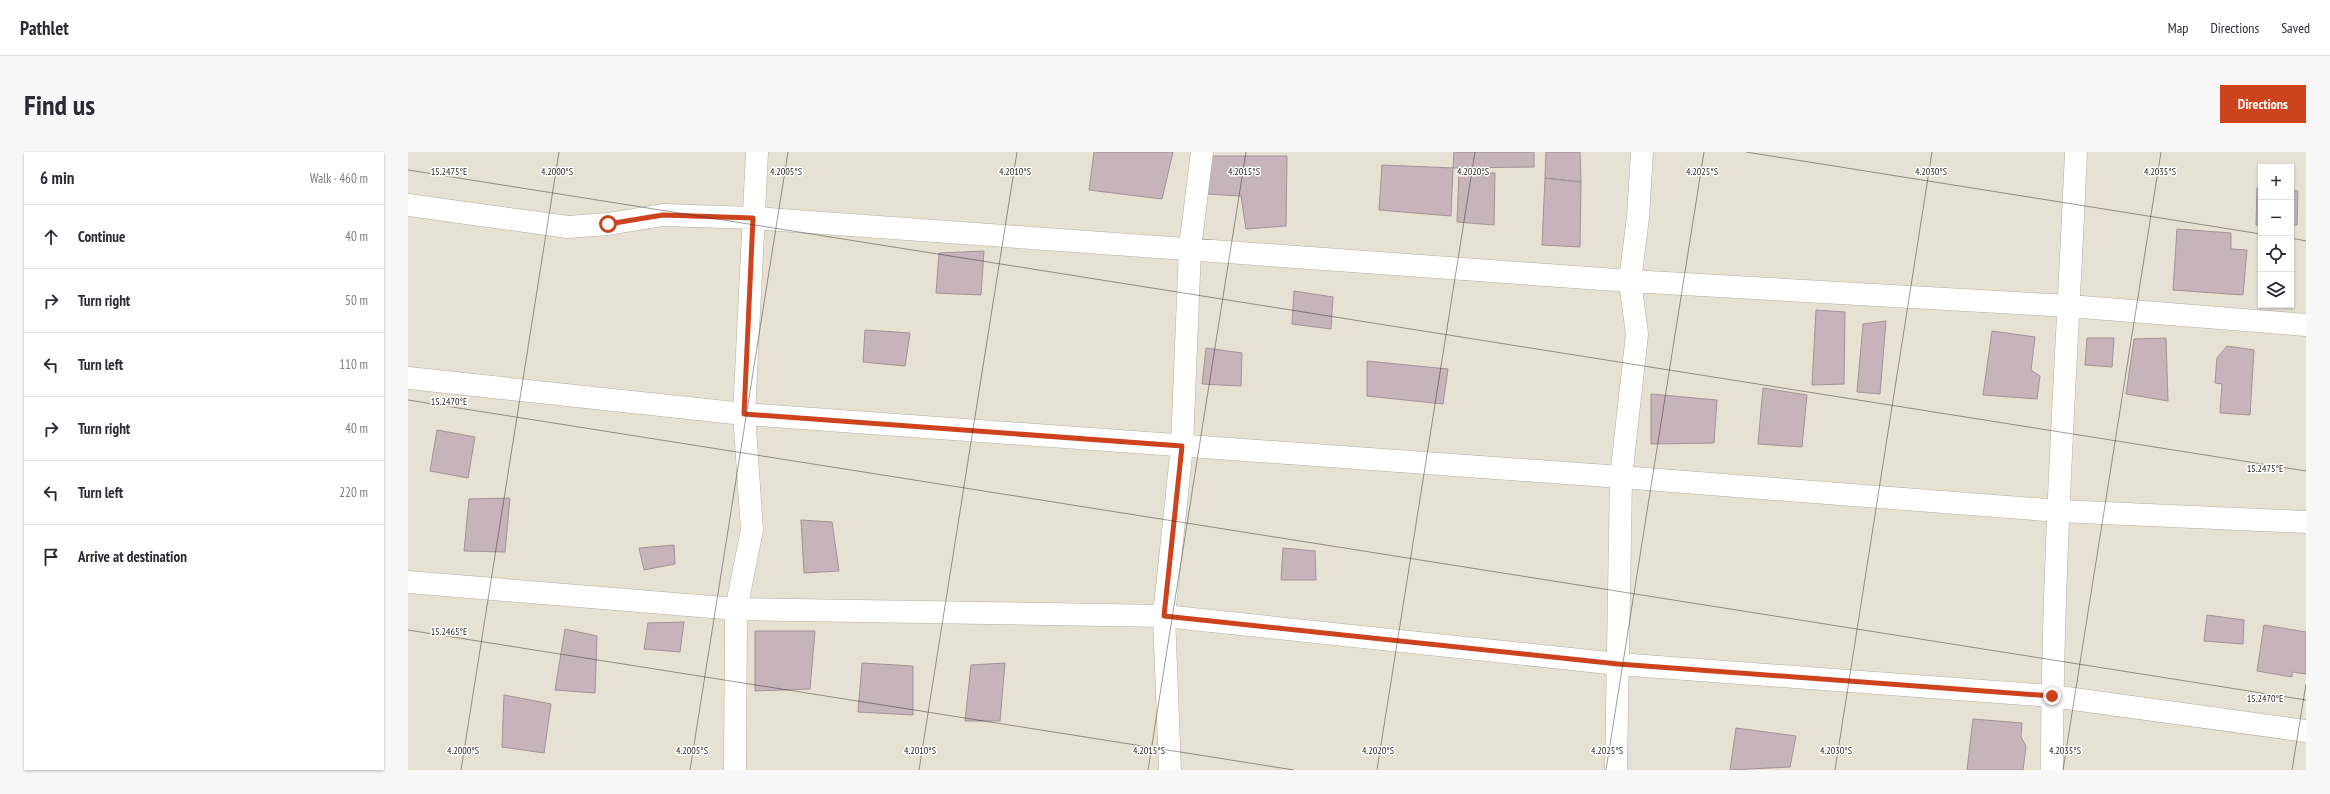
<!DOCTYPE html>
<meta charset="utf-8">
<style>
body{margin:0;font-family:"PT Sans Narrow",sans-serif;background:#f7f7f7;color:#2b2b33}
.controls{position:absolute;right:12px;top:12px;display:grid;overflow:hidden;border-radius:0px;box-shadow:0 1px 3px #0004}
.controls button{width:36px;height:36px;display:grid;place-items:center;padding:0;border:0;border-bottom:1px solid #e1e1e2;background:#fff;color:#2b2b33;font:20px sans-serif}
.stop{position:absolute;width:12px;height:12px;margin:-9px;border:3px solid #cd431e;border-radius:50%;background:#fff}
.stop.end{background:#cd431e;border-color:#fff;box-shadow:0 1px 4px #0008}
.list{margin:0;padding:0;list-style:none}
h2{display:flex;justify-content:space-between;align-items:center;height:52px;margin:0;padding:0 16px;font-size:17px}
h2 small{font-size:13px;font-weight:400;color:#7c7c81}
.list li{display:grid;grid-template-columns:26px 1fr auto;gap:12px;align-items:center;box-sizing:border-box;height:64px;padding:0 16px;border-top:1px solid #e1e1e2}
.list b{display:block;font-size:15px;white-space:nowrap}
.list em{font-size:13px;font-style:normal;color:#7c7c81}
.icon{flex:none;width:22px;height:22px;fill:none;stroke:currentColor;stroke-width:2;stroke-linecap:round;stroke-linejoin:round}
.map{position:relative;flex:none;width:1898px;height:618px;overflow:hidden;border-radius:0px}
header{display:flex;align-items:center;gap:24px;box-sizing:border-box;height:56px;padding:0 20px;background:#fff;border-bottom:1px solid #e1e1e2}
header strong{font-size:19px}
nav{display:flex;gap:22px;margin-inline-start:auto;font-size:14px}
.intro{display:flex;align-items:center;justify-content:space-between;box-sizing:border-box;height:96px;padding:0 24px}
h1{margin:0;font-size:28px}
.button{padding:10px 18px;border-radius:0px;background:#cd431e;color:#fff;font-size:14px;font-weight:700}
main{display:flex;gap:24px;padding:0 24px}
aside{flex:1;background:#fff;border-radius:0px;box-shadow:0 1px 3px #0004}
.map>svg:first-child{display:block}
.building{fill:#c6b4ba;stroke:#a39297}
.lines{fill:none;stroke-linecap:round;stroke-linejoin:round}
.minor-casing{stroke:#b3ae9f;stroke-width:23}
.minor{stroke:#fff;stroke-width:22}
.route{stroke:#cd431e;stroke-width:5}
.ticks{fill:none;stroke:#282620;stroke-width:1;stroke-opacity:0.45}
.ticks-label{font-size:10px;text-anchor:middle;fill:#282620;stroke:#fff;stroke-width:3;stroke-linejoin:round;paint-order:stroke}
</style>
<header>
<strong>Pathlet</strong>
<nav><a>Map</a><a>Directions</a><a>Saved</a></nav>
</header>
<div class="intro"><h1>Find us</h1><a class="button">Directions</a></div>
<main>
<aside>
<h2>6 min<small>Walk · 460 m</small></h2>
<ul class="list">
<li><svg class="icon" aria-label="ahead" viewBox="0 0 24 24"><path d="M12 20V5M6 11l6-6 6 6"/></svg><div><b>Continue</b></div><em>40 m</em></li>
<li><svg class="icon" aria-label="right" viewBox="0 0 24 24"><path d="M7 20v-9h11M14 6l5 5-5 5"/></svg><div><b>Turn right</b></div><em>50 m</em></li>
<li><svg class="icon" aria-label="left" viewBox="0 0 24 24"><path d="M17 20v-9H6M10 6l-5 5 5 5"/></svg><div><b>Turn left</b></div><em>110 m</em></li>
<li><svg class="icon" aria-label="right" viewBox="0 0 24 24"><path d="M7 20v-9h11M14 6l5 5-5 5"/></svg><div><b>Turn right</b></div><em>40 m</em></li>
<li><svg class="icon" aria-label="left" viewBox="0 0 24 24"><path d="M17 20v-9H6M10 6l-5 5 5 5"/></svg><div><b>Turn left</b></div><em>220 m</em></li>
<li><svg class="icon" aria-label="arrive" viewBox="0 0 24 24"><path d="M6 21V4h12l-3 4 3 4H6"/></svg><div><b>Arrive at destination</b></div></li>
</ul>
</aside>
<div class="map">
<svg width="1898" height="618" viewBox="0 0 1898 618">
<rect width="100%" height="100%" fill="#e6e1d2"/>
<path class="building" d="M686 0H765L754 47 681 38Z
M1046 0H1126V15L1045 16Z
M1138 0H1172L1173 30 1137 26Z
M800 4H879L878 74 838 77 833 44 799 42Z
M974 13 1045 16 1043 64 971 58Z
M1051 21H1087L1086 73 1049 70Z
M1137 26 1173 30 1172 95 1134 93Z
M1849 36H1853V73H1848Z
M1883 38 1890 39 1889 73H1883Z
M1769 77 1823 81V97L1839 98 1835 143 1765 138Z
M576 99 573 143 528 141 531 101Z
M886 139 925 145 923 177 884 172Z
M1408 158 1437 160 1436 232 1404 233Z
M1478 169 1472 242 1449 240 1455 172Z
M457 178 502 181 497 214 455 210Z
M1584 179 1627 185 1623 218 1632 224 1629 247 1575 243Z
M1679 186H1706L1704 215 1677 213Z
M1758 186 1760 249 1718 242 1726 187Z
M1819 194 1846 198 1842 263 1812 261 1814 232 1807 231 1809 206Z
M798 196 834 201 833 234 794 232Z
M959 209 1040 217 1035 252 959 244Z
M1355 236 1399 243 1394 295 1350 292Z
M1243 242 1309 248 1306 291 1243 292Z
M29 278 67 285 60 326 22 319Z
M102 346 97 400 56 399 61 347Z
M393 368 424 370 431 419 396 421Z
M266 393 267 412 236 418 231 396Z
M875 396 907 399 908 428H873Z
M1799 463 1836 468 1835 492 1796 489Z
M276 470 272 500 236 497 240 471Z
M1856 473 1898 480V522L1884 520V525L1849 519Z
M157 477 189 484 187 541 147 538Z
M347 479H407L402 537 347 539Z
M454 511 505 514V563L450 560Z
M597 511 592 569H557L563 513Z
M96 543 143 552 136 601 94 595Z
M1565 567 1614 571 1613 585 1618 594 1615 618H1559Z
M1328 576 1388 584 1382 615 1322 618Z"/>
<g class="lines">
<defs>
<path id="minor" d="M0 53 160 75 200 72 255 63 345 66 1222 129 1661 154 1898 173
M0 226 336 262 1213 325 1651 359 1898 370
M0 430 328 457 756 464 1210 512 1644 544 1898 579
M327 618 328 457 344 378 336 262 349 0
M762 618 756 464 774 294 782 96 794 0
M1208 618 1213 325 1229 182 1222 129 1230 65 1234 0
M1644 618C1644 412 1659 206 1668 0"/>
</defs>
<use href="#minor" class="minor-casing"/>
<use href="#minor" class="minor"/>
</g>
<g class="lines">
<path class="route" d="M200 72 255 63 345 66 336 262 774 294 756 464 1210 512 1644 544"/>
</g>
<path class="ticks" d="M1338 0 1853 82M0 18 1898 319M1883 86 1898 89M0 248 1898 548M0 478 886 618M53 618 151 0M282 618 380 0M511 618 609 0M740 618 838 0M969 618 1067 0M1198 618 1296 0M1427 618 1524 0M1655 618 1753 0M1884 618 1898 532"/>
<g class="ticks-label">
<text x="41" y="23">15.2475°E</text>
<text x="149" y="23">4.2000°S</text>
<text x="378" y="23">4.2005°S</text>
<text x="607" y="23">4.2010°S</text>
<text x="836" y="23">4.2015°S</text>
<text x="1065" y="23">4.2020°S</text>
<text x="1294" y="23">4.2025°S</text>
<text x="1523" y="23">4.2030°S</text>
<text x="1752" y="23">4.2035°S</text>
<text x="41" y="253">15.2470°E</text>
<text x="1857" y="320">15.2475°E</text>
<text x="41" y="483">15.2465°E</text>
<text x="1857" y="550">15.2470°E</text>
<text x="55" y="602">4.2000°S</text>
<text x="284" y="602">4.2005°S</text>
<text x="512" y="602">4.2010°S</text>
<text x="741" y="602">4.2015°S</text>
<text x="970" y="602">4.2020°S</text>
<text x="1199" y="602">4.2025°S</text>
<text x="1428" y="602">4.2030°S</text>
<text x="1657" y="602">4.2035°S</text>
</g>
</svg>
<div class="controls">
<button>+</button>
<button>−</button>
<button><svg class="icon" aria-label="locate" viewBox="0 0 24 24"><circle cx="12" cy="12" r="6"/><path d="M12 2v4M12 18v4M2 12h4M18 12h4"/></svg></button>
<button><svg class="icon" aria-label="layers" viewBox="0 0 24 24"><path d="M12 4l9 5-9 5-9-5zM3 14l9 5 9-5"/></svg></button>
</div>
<div class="stop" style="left:200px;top:72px"></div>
<div class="stop end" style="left:1644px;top:544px"></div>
</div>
</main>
